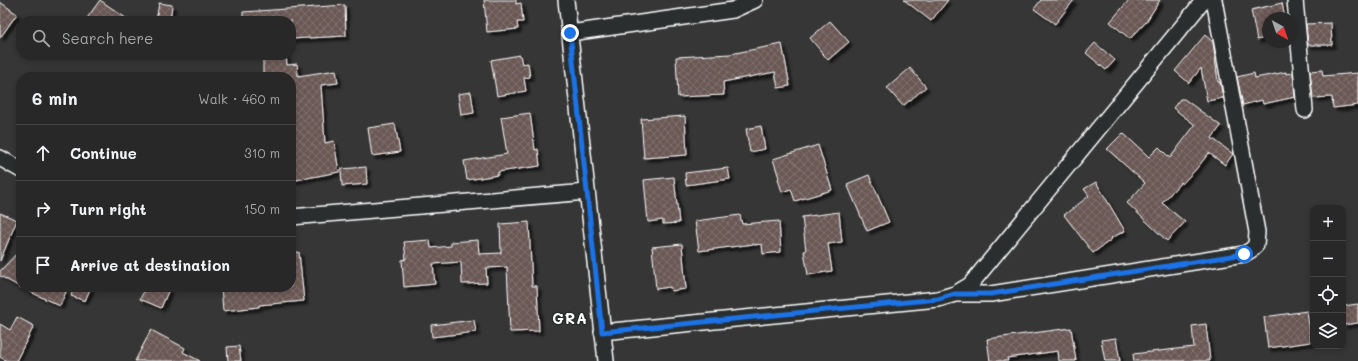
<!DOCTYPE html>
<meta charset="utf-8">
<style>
body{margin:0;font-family:Mali,sans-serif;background:#313030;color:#f1f3f6}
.controls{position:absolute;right:12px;bottom:12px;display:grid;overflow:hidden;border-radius:8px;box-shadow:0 2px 6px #0003}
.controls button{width:36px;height:36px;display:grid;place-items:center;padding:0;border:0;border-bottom:1px solid #454445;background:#292828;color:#f1f3f6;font:20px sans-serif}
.compass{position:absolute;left:1262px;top:12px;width:36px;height:36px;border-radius:50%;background:#292828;box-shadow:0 2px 6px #0003;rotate:140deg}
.stop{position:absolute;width:12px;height:12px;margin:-9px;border:3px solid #1a73e8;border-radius:50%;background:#fff}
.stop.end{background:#1a73e8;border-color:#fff;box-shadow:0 1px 4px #0008}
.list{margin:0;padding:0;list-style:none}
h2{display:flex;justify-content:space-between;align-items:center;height:52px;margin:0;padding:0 16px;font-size:17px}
h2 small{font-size:13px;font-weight:400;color:#a5a6a8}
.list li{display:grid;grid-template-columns:26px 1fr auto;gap:12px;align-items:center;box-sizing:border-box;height:56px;padding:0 16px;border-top:1px solid #454445}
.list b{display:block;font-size:15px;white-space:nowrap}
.list em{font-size:13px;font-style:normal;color:#a5a6a8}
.icon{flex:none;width:22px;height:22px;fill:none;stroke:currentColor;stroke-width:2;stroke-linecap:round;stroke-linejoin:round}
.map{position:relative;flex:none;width:1358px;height:361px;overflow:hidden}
.search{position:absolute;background:#292828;box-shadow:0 2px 6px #0003;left:16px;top:16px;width:280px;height:44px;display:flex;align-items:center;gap:10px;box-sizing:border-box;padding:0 14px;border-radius:16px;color:#a5a6a8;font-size:15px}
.panel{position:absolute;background:#292828;box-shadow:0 2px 6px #0003;left:16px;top:72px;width:280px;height:220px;border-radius:16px}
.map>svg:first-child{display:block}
.building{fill:url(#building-cross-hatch);stroke:#fff;filter:url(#shadow)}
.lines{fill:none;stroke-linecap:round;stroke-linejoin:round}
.minor-casing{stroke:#fff;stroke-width:18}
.minor{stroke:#2a2d2e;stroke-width:15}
.route{stroke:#1a73e8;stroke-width:5}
.labels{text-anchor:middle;stroke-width:3;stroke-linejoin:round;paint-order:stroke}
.district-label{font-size:15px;font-weight:bold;letter-spacing:1px;fill:#fff;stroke:#2a2d2e}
</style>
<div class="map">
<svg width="1358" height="361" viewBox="0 0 1358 361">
<defs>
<pattern id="building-cross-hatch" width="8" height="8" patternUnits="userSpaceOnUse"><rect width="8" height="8" fill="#6a5855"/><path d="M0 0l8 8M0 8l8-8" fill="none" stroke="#80716e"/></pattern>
<filter id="shadow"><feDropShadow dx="3.5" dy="3.5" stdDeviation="1" flood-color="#0009"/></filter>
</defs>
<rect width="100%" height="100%" fill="#373636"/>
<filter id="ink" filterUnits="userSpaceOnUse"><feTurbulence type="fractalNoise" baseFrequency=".025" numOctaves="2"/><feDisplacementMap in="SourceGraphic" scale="8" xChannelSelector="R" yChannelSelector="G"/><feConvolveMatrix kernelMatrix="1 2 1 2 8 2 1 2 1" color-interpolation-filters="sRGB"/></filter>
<g filter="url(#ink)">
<path class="building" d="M100 0 130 21H85Z
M484 0H516V4L521 3 523 22H517L518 29 487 32Z
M904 0H948L931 21Z
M1041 0H1074L1055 24 1034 9Z
M1129 0H1160L1146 22 1130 39 1110 22Z
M0 2 17 14 0 38Z
M159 3 172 5 170 21H156Z
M1282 3 1285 18H1268V37L1257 40 1251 10Z
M345 5 346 36 291 39V21H243V12Z
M830 21 849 42 828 60 810 38Z
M1331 23 1332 45H1308L1306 24Z
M1205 35 1213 42 1218 82H1220L1223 98 1207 101 1201 68 1189 83 1175 71Z
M1095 43 1115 60 1106 70 1086 53Z
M782 44 790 86 778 88 775 72 723 82 724 95 678 97 676 57 730 54Z
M263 55H286L287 65 297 64 298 76 336 70 338 83 321 85 325 143 334 141 339 172 291 181V77H263Z
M520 55 522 64 528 63 530 77 524 78 526 91 497 96 491 60Z
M910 68 926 87 903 106 887 88Z
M1322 70 1323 76 1358 73V105L1333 108 1332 97 1313 98 1310 71Z
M1286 72V74L1293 73 1295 97 1263 104 1262 100 1243 105 1237 77 1254 73 1255 78Z
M471 92 474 113 461 115 458 94Z
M1180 99H1184L1221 126 1212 138 1233 154 1225 165 1209 153 1197 168 1182 184 1181 182 1162 203 1185 222 1167 241 1127 203 1145 183 1107 149 1123 133 1149 157 1159 147 1170 158 1195 125 1173 108Z
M530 113 535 150 538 149 540 166 498 172V175L467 180 464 161 507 154 501 117Z
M685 116 687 155 644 158 641 119Z
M395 124 400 152 372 156 368 128Z
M761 126 765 149 750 152 746 129Z
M818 145 832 190 795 201 791 189 782 192 778 179 779 178 773 159Z
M366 167 367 184 342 186 341 169Z
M728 168 730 179 686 185 685 173Z
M869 175 889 222 867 231 847 184Z
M674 177 679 223 663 224V220L648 222 644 180Z
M1096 182 1125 231 1111 238 1112 239 1093 253 1064 215 1089 196 1084 189Z
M839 212 842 242 828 244 832 271 808 275 804 251H806L802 217Z
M0 213 17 220 0 261Z
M740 215 742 224 779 221 781 252 763 254 762 244 754 245V244L699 251 695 221Z
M529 222 532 286H537L539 331 510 332 507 267 486 268 487 283 462 284 461 262 433 264 435 284 404 287 402 260 406 259 404 242 430 240 431 248 451 246V242L478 240 479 254 501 253 500 224Z
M682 244 686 289 671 291 670 287 656 289 652 247Z
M21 249V287H55L66 292 60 306 20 287 0 276V271Z
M299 252 304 301 259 305V307L223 311 221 287H291V253Z
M74 287H91L85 301 71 296Z
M146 287H170L161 308 140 299Z
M1358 304V323L1343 325V306Z
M1307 311 1311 342 1268 348 1264 317Z
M17 317 34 326 16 361H7L0 357V324L10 330Z
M474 320 476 332 432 337 431 325Z
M1206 324 1210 361H1134L1133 354 1194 347 1192 326Z
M1071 328 1076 361H1059L1058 351 1007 358 1008 361H990L987 339Z
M151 330 185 348 183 352 200 361H135Z
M1116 338 1120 361H1105L1101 340Z
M239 346 241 361H228L227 347Z"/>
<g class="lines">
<defs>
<path id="minor" d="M566 0 606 361
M1295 0 1305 110
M570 33 733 10 755 0
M0 158 21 170
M291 217 587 192
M957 294H991L1244 254 1251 250 1256 245 1257 232 1214 0
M602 332 938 299 955 294 970 285 1204 0"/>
</defs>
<use href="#minor" class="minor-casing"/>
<use href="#minor" class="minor"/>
</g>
</g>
<g class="lines" filter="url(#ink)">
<path class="route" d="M570 33 602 332 938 299 955 294H991L1244 254"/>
</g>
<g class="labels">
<g class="district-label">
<text x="570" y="324">GRA</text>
</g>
</g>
</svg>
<div class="controls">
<button>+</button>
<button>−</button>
<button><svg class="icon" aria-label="locate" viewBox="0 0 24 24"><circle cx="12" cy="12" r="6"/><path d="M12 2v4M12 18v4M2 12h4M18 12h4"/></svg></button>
<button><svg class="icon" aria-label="layers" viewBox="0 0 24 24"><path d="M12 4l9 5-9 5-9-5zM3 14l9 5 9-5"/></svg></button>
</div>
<svg class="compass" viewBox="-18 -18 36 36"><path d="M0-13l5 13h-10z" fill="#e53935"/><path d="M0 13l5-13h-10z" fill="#a5a6a8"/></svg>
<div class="stop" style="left:1244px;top:254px"></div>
<div class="stop end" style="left:570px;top:33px"></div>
<div class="search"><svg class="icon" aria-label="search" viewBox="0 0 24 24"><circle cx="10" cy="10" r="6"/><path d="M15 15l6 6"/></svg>Search here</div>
<section class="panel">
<h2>6 min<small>Walk · 460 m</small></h2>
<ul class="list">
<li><svg class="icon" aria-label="ahead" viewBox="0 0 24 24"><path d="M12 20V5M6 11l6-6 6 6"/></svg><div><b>Continue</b></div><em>310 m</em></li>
<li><svg class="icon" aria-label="right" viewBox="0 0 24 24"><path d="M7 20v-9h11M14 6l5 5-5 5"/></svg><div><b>Turn right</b></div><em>150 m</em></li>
<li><svg class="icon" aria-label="arrive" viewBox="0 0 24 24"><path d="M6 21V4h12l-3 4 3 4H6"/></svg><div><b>Arrive at destination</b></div></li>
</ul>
</section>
</div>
